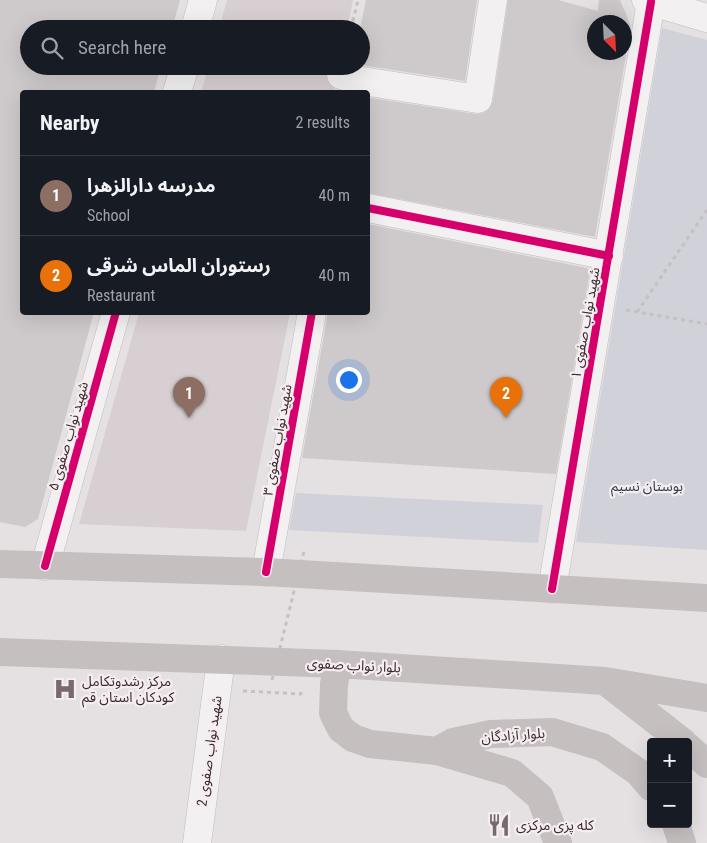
<!DOCTYPE html>
<meta charset="utf-8">
<style>
body{margin:0;font-family:"Roboto Condensed","Noto Sans Arabic",sans-serif;background:#20242c;color:#f1f3f6}
.controls{position:absolute;right:15px;bottom:15px;display:grid;overflow:hidden;border-radius:5px;box-shadow:0 5px 20px #0002}
.controls button{width:45px;height:45px;display:grid;place-items:center;padding:0;border:0;border-bottom:1px solid #363941;background:#171b24;color:#f1f3f6;font:25px sans-serif}
.compass{position:absolute;left:587px;top:15px;width:45px;height:45px;border-radius:50%;background:#171b24;box-shadow:0 5px 20px #0002;rotate:156deg}
.you{position:absolute;left:348px;top:379px;width:18px;height:18px;margin:-12px;border:4px solid #fff;border-radius:50%;background:#1a73e8;box-shadow:0 0 0 8px #1a73e833}
.badge{display:grid;place-items:center;width:32px;height:32px;border-radius:50%;background:#1a73e8;color:#fff;font-size:16px;font-weight:700}
.pin{position:absolute;translate:-50% -41px;filter:drop-shadow(0 1px 2px #0008)}
.pin::after{content:'';position:absolute;top:26px;width:18px;height:15px;background:inherit;clip-path:polygon(0 0,100% 0,50% 100%)}
.list{margin:0;padding:0;list-style:none}
h2{display:flex;justify-content:space-between;align-items:center;height:65px;margin:0;padding:0 20px;font-size:21px}
h2 small{font-size:16px;font-weight:400;color:#9ea1a6}
.list li{display:grid;grid-template-columns:32px 1fr auto;gap:15px;align-items:center;box-sizing:border-box;height:80px;padding:0 20px;border-top:1px solid #363941}
.list b{display:block;font-size:19px;white-space:nowrap}
.list p{margin:0;font-size:16px;white-space:nowrap;color:#9ea1a6}
.list em{font-size:16px;font-style:normal;color:#9ea1a6}
.icon{flex:none;width:28px;height:28px;fill:none;stroke:currentColor;stroke-width:2;stroke-linecap:round;stroke-linejoin:round}
.map{position:relative;flex:none;width:707px;height:843px;overflow:hidden}
.search{position:absolute;background:#171b24;box-shadow:0 5px 20px #0002;left:20px;top:20px;width:350px;height:55px;display:flex;align-items:center;gap:12px;box-sizing:border-box;padding:0 18px;border-radius:28px;color:#9ea1a6;font-size:19px}
.panel{position:absolute;background:#171b24;box-shadow:0 5px 20px #0002;left:20px;top:90px;width:350px;height:225px;border-radius:5px}
.map>svg:first-child{display:block}
.built{fill:#d8cfd2}
.green{fill:#d1d1d9}
.building{fill:#cec9cb;fill-rule:evenodd}
.lines{fill:none;stroke-linecap:round;stroke-linejoin:round}
.minor-casing{stroke:#c2bdbf;stroke-width:29}
.path{stroke:#c5c0c1;stroke-width:3;stroke-dasharray:4 4;stroke-linecap:butt}
.minor{stroke:#f2f0f1;stroke-width:28}
.secondary{stroke:#c5bfc0;stroke-width:28}
.path-bridge{stroke:#c5c0c1;stroke-width:3;stroke-dasharray:4 4;stroke-linecap:butt}
.cycleway-casing{stroke:#f5eef1;stroke-width:11}
.cycleway{stroke:#d6006c;stroke-width:8}
.labels{text-anchor:middle;stroke-width:4.5;stroke-linejoin:round;paint-order:stroke}
.street-label{font-size:14px;fill:#3e292f;stroke:#f5eef1}
.park-label{font-size:14px;fill:#373c58;stroke:#f5eef1}
.poi-label{font-size:14px;fill:#3e292f;stroke:#f5eef1;text-anchor:start}
</style>
<div class="map">
<svg width="707" height="843" viewBox="0 0 707 843">
<rect width="100%" height="100%" fill="#e5e1e3"/>
<path class="built" d="M227 0H353L347 29H219Z
M209 66H339L334 92H201Z
M139 313H290L246 531 79 524Z"/>
<path class="green" d="M662 28 707 40V550L576 542Z
M296 493 543 505 538 543 289 530Z"/>
<path class="building" d="M0 0H180L172 29H29V66H161L154 92H22V312H94L38 519 25 527 0 522Z
M366 0H477L465 81 361 65 360 29Z
M508 0H558L598 11 599 0H620L631 26 595 237 368 193V100L371 98 476 114 484 113 490 108 493 101ZM594 22H624V52H594Z
M368 224 587 268 590 271 556 474 302 458 328 312H368Z"/>
<g class="lines">
<defs>
<path id="minor" d="M646 0 707 18
M195 29 203 0
M341 75 356 80 478 99 493 0
M177 92 185 66
M368 208 609 256
M45 566 116 312
M266 572 312 312
M552 589 651 2
M197 843 221 659"/>
</defs>
<use href="#minor" class="minor-casing"/>
<path class="path" d="M351 29 358 0
M626 310 707 324
M637 312 707 210
M243 691 301 694V688"/>
<use href="#minor" class="minor"/>
<path class="secondary" d="M0 564 266 572 707 598
M0 652 338 664 605 681 707 698
M338 664 334 684 333 713 341 729 353 738 370 744 437 751 512 773 540 797 558 843
M606 682 683 742
M688 747 707 764
M437 751 453 742 491 734 552 732 602 747 638 772 651 787
M676 824 682 843"/>
<path class="path-bridge" d="M272 680 304 551"/>
<defs>
<path id="cycleway" d="M368 208 609 256
M45 566 116 312
M266 572 312 312
M552 589 651 2"/>
</defs>
<use href="#cycleway" class="cycleway-casing"/>
<use href="#cycleway" class="cycleway"/>
</g>
<defs>
<symbol id="hospital-bare" viewBox="-9 -9 18 18"><path d="M-5-5h3v3.5h4V-5h3V5h-3V1.5h-4V5h-3Z" fill="#78696e" stroke="#f5eef1" stroke-width="2.5" paint-order="stroke"/></symbol>
<symbol id="restaurant-bare" viewBox="-9 -9 18 18"><path d="M-5-6h1v4h1v-4h1v4h1v-4h1v5L-1.5 .5V6h-2V.5L-5-1ZM5-6V6H3V1.5H1.5Q1.5-4 5-6Z" fill="#78696e" stroke="#f5eef1" stroke-width="2.5" paint-order="stroke"/></symbol>
</defs>
<g fill-rule="evenodd">
<use href="#hospital-bare" x="49" y="673" width="32" height="32"/>
<use href="#restaurant-bare" x="483" y="809" width="32" height="32"/>
</g>
<g class="labels">
<g class="street-label">
<text transform="translate(585 323) rotate(-80)" y="5">شهید نواب صفوی ۱</text>
<text transform="translate(68 436) rotate(-74)" y="5">شهید نواب صفوی ۵</text>
<text transform="translate(277 440) rotate(-80)" y="5">شهید نواب صفوی ۳</text>
<text transform="translate(354 665) rotate(3)" y="5">بلوار نواب صفوی</text>
<text transform="translate(513 735) rotate(-4)" y="5">بلوار آزادگان</text>
<text transform="translate(209 751) rotate(-82)" y="5">شهید نواب صفوی 2</text>
</g>
<g class="park-label">
<text x="647" y="491">بوستان نسیم</text>
</g>
<g class="poi-label">
<text x="82" y="686">مرکز رشدوتکامل<tspan x="82" dy="16">کودکان استان قم</tspan></text>
<text x="516" y="830">کله پزی مرکزی</text>
</g>
</g>
</svg>
<div class="controls">
<button>+</button>
<button>−</button>
</div>
<svg class="compass" viewBox="-18 -18 36 36"><path d="M0-13l5 13h-10z" fill="#e53935"/><path d="M0 13l5-13h-10z" fill="#9ea1a6"/></svg>
<div class="you"></div>
<div class="pin badge" style="left:189px;top:418px;background:#8d6e63">1</div>
<div class="pin badge" style="left:506px;top:418px;background:#e8710a">2</div>
<div class="search"><svg class="icon" aria-label="search" viewBox="0 0 24 24"><circle cx="10" cy="10" r="6"/><path d="M15 15l6 6"/></svg>Search here</div>
<section class="panel">
<h2>Nearby<small>2 results</small></h2>
<ul class="list">
<li><span class="badge" style="background:#8d6e63">1</span><div><b>مدرسه دارالزهرا</b><p>School</p></div><em>40 m</em></li>
<li><span class="badge" style="background:#e8710a">2</span><div><b>رستوران الماس شرقی</b><p>Restaurant</p></div><em>40 m</em></li>
</ul>
</section>
</div>
